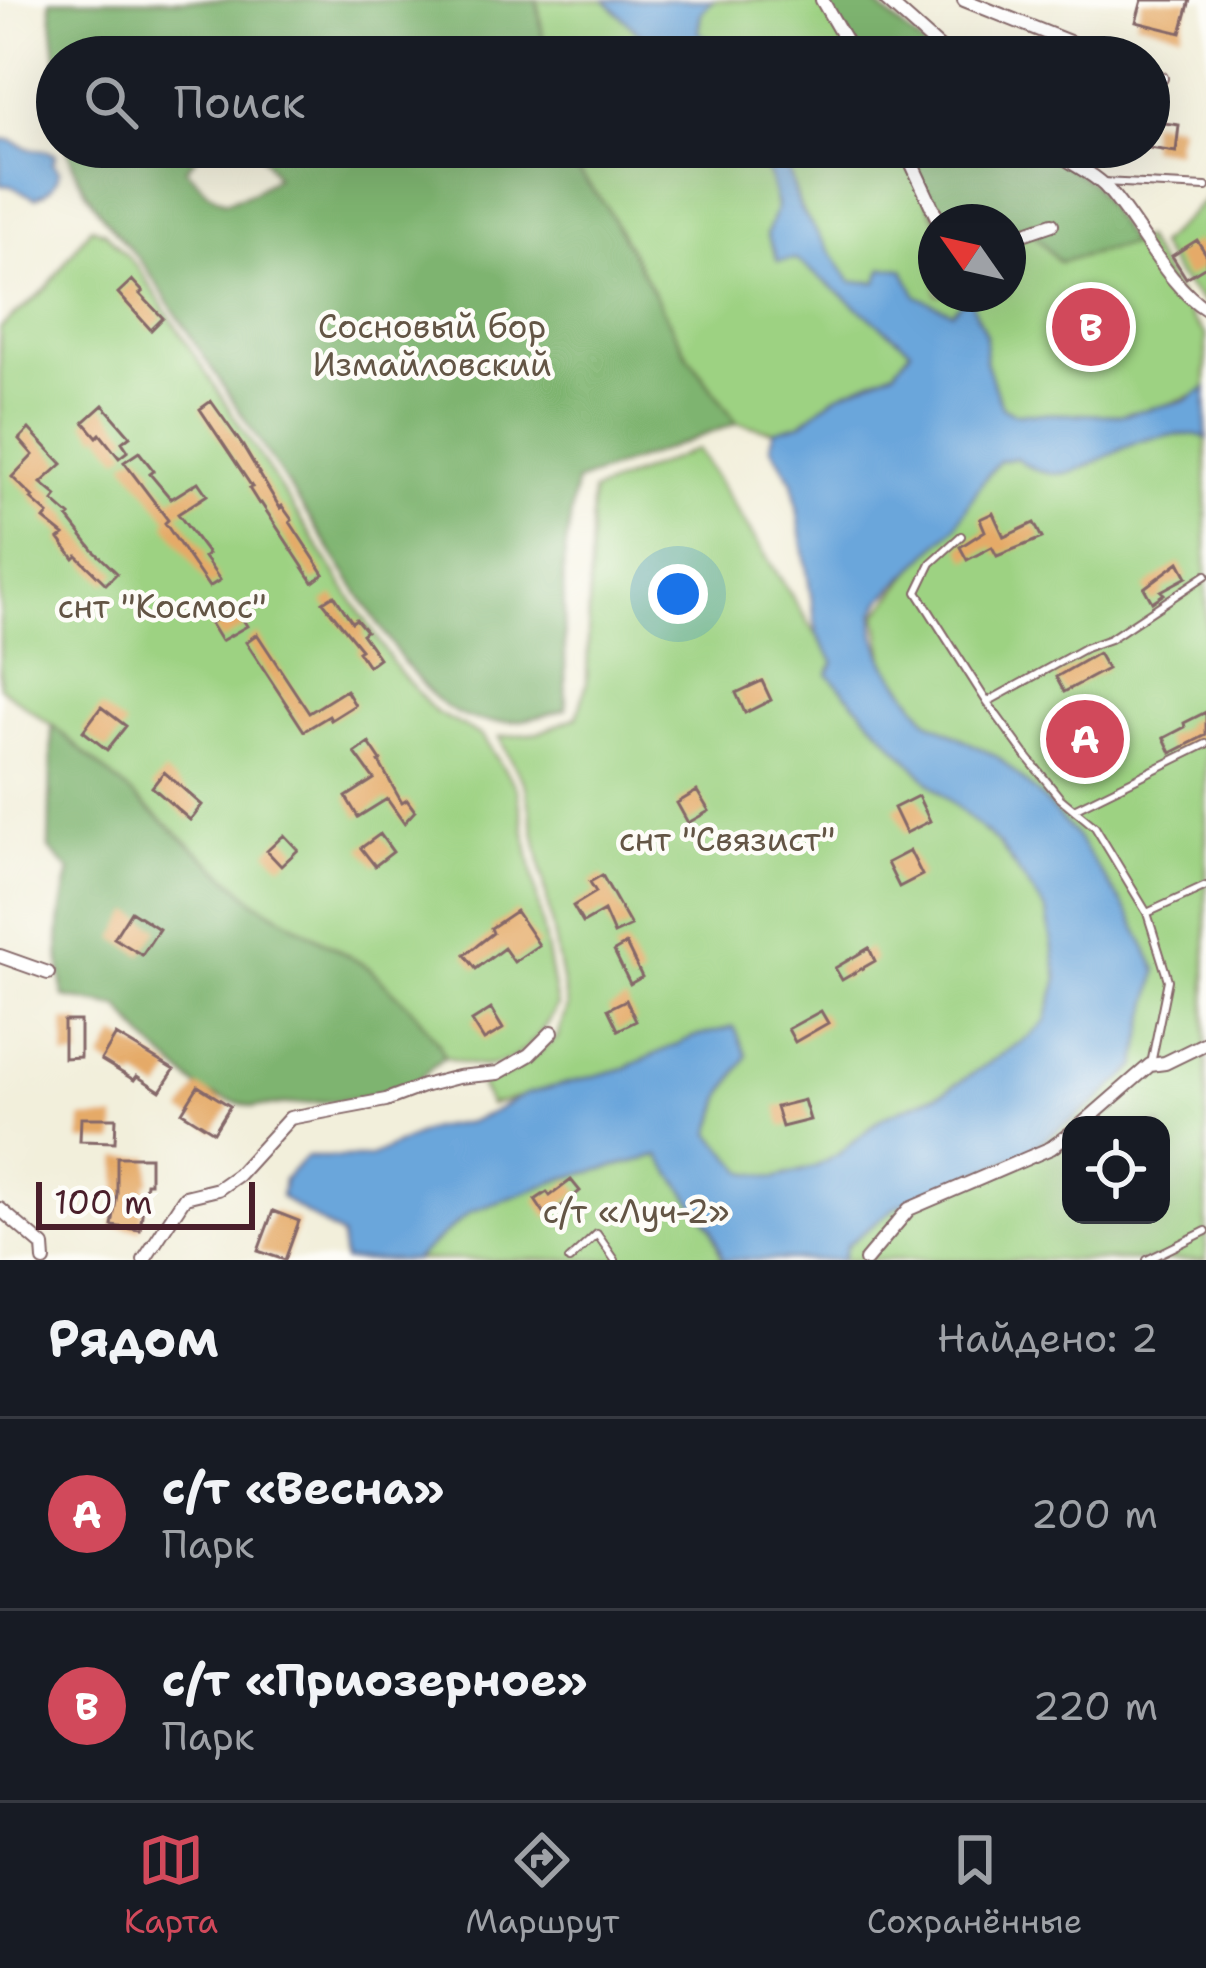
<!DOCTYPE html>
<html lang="ru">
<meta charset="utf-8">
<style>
body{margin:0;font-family:"Shantell Sans",sans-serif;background:#20242c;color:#f1f3f6}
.controls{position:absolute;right:36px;bottom:36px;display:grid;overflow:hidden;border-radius:24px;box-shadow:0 12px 48px #0002}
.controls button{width:108px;height:108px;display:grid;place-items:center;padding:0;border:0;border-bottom:3px solid #363941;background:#171b24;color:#f1f3f6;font:60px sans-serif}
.compass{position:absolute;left:918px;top:204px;width:108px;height:108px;border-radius:50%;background:#171b24;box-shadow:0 12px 48px #0002;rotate:304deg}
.scale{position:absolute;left:36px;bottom:30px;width:219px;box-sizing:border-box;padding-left:12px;border:6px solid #4a1f2b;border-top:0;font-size:33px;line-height:42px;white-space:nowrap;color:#4a1f2b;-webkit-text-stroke:9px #fdfcf7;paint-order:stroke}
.you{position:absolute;left:678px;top:594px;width:42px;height:42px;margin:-30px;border:9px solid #fff;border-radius:50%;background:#1a73e8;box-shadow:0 0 0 18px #1a73e833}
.badge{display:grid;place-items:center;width:78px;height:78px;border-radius:50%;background:#d1495b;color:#fff;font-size:39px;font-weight:700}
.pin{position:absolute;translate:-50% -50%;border:6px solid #fff;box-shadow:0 3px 12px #0006}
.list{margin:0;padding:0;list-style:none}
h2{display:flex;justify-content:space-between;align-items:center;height:156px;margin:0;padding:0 48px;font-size:51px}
h2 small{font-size:39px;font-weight:400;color:#9ea1a6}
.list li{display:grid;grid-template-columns:78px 1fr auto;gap:36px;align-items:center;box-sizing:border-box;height:192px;padding:0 48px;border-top:3px solid #363941}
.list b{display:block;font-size:45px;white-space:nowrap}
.list p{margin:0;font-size:39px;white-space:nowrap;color:#9ea1a6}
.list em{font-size:39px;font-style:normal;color:#9ea1a6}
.icon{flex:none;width:66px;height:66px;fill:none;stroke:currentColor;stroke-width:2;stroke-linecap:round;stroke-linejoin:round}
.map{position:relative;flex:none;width:1206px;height:1260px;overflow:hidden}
.search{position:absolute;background:#171b24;box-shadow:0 12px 48px #0002;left:36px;right:36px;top:36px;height:132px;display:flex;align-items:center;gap:30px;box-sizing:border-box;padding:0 42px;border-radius:66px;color:#9ea1a6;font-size:45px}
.sheet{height:540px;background:#171b24}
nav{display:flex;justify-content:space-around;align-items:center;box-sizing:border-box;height:168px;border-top:3px solid #363941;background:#171b24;font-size:33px;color:#9ea1a6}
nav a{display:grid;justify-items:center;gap:6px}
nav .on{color:#d1495b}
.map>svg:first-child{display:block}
.green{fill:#9dd282;stroke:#747856;stroke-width:3;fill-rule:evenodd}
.forest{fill:#7eb470;stroke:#646a4e;stroke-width:3}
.water{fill:#6aa6db;stroke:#5a6283;stroke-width:3}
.building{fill:#e5aa68}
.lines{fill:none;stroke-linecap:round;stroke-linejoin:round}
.service-casing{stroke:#856869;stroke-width:10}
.minor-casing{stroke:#856869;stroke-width:16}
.service{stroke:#fff;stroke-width:6}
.minor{stroke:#fff;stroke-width:12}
.labels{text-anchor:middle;stroke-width:9;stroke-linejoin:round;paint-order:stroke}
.park-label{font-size:33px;fill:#635545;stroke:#fdfcf7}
</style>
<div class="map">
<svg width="1206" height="1260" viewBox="0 0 1206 1260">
<rect width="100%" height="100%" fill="#fdfcf7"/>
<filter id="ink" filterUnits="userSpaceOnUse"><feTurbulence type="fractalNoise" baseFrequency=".00833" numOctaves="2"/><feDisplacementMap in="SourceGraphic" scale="24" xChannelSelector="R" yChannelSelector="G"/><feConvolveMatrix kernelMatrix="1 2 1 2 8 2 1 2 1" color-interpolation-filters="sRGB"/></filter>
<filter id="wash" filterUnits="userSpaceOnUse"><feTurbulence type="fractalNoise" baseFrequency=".004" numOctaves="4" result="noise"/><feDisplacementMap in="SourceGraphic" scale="48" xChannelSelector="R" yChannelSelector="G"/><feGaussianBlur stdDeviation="2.7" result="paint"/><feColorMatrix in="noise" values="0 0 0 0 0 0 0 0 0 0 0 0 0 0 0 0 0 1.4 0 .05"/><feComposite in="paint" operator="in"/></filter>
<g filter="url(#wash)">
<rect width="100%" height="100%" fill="#f2efdb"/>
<path class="green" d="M537 0H605L639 33 674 57H546Z
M713 0H819L855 57H724L717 45 698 33 701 13Z
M558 147H750L769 175 777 207 767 235 911 349 895 370 837 395 800 424 774 431 737 423 688 356 606 206Z
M775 147H904L936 222V294H1008V238L1030 230 1060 261 1131 244 1143 238 1193 320 1206 335V391L1163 406 1120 415 1013 413 1002 407 985 361 986 335 967 296 953 313 877 282 851 283 800 208 788 169Z
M1206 199V305L1177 276 1158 245Z
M91 227 105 232 139 269 397 669 435 712 482 736 517 789 557 1006C542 1034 520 1065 483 1066 471 1066 456 1060 444 1057L439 1044 369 968 257 903 52 726 0 687V328L47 288Z
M1198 434 1206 438V1260H842L846 1245 897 1206 975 1175 1136 1068 999 758 928 721 885 663 877 615 999 461 1017 458C1066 495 1093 456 1141 441 1159 435 1179 435 1198 434ZM1071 1125H1161V1215H1071Z
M697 449 834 662 829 675 930 783 999 844 1047 912 1058 979 1046 1022 1029 1037 946 1091 883 1117 839 1154 815 1167 775 1178 745 1172 711 1134 723 1094 747 1056 693 1037 625 1068 490 1105 480 1084 510 1074 557 1038 567 1007 526 787 499 737 538 733 577 717 587 682 592 492Z
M660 1156 711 1227 722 1260H414L470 1212 565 1178Z"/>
<path class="forest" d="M50 0H537L546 57H57V67Z
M819 0H871L936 57H855Z
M67 147H205L186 169 208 192 225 202 252 193 276 177 256 147H558L606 206 688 356 737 423 576 482 563 565 566 709C524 723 473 733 437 700 425 689 415 675 404 663L144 265C113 229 79 193 67 147Z
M904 147H1039L1092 183 1131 244 1059 262 1030 230 1008 238V222H939Z
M52 725 257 903 369 968 415 1012 439 1044 444 1057 412 1085 361 1099 253 1107 204 1093 148 1042 119 1007 64 997C56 947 58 919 70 871L49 849Z"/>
<path class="water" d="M605 0H713L701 13 698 32 717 45 724 57H674L639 33Z
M0 139C20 140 17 146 31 149 42 151 46 149 56 155L53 163 59 171C57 185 47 194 35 198L11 186 0 185Z
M750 147H775L788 169 800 208 851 282H877L883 268 903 269 917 296 952 312 968 295 986 335 985 361 1002 407 1013 413 1120 415 1185 401 1206 388V438C1196 433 1189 435 1178 435 1161 436 1146 438 1131 445 1088 463 1061 492 1016 458L999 461 980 485 956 526 883 598 874 614 875 635 885 663 928 721 999 758 1041 797 1075 835 1130 915 1157 970 1136 1067 1091 1106 1024 1154 897 1206 847 1245 842 1260H723L711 1227 659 1156 565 1178 470 1212 414 1260H344L341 1236 281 1197 284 1179 306 1157H369L432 1128 469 1122 491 1113 526 1094 625 1068 693 1037 734 1027 747 1056 723 1094 711 1134 745 1172 775 1178 815 1167 839 1154 883 1117 946 1091 1029 1037 1046 1021 1058 979 1047 912 999 844 930 783 828 674 834 662 817 634 793 482 771 446 774 431 800 424 837 395 895 370 911 349 796 259 778 261 767 235 777 206 769 175Z"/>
<g id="blocks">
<path class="building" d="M1142 0H1190L1181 33 1136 22Z
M1149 121 1179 125 1176 152 1149 148Z
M1197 240 1206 254V266L1186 278 1172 256Z
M132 280 143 292 140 294 163 318 151 330 118 293Z
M211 401 243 446 280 508 282 506 292 520 290 522 324 574 313 582 261 503 259 504 249 488 252 487 200 409Z
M103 405 130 436 122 442 128 451 119 458 100 434 97 437 84 422Z
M29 429 62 464 41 483 57 496 53 501 70 516 68 518 93 550 117 573 106 584 77 556 74 559 59 539 64 535 44 519 48 514 31 499 33 497 12 477 33 455 19 439Z
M139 452 154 471 150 474 171 499 198 482 207 495 178 514 208 554 204 557 220 580 209 587 165 523 168 520 124 462Z
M993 513 1004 537 1034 523 1042 538 997 556 992 547 967 560 960 547 985 531 980 519Z
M1179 562 1187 577 1161 591 1164 594 1152 602 1144 588Z
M334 595 352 622 356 619 366 631 362 634 379 658 368 666 358 651 361 649 323 602Z
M235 607 247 626 221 641 210 623Z
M257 634 309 713 346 690 355 705 331 720 329 716 304 731 246 642Z
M1098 653 1107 669 1064 692 1056 677Z
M762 681 771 700 745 713 736 693Z
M101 707 126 726 107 750 83 731Z
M1206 712V735L1171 753 1164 738 1185 727 1184 723Z
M369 743 381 761 379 762 402 803 407 800 415 811 404 823 387 799 358 817 346 797 374 779 355 753Z
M164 772 202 805 190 820 152 787Z
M697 791 709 811 688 823 677 803Z
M918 796 930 821 906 833 894 808Z
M380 834 393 852 375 866 361 848Z
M284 835 298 850 281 866 267 851Z
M910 851 922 875 899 887 887 863Z
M602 875 631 926 614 934 604 911 583 923 573 906 596 892 590 882Z
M131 911 159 929 142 955 114 938Z
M516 911 539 945 514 962 504 948 476 969 465 955 493 933 491 928Z
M626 944 642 977 630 984 614 951Z
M869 948 875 961 842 980 835 968Z
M626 1000 636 1021 618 1030 608 1009Z
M491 1009 503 1029 484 1040 472 1021Z
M821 1011 828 1023 795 1042 788 1029Z
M64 1021H80V1057L64 1058Z
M116 1035 174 1070 160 1091 137 1076 134 1080 101 1060Z
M198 1086 230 1106 214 1132 182 1112Z
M804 1100 810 1120 782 1127 776 1107Z
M81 1118H116L115 1142 80 1141Z
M117 1157H150V1183H146L140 1230 112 1226 117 1194Z
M571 1180 580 1191 547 1218 535 1200 547 1192 550 1196Z
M273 1211 299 1221 285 1260 258 1251Z"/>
</g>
</g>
<g filter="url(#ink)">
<use href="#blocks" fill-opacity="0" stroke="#856869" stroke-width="3"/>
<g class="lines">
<defs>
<path id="service" d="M1102 182 1206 187
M961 536 931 563 917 592 987 702 1027 757 1060 798 1095 827 1147 913 1168 980 1151 1064
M987 702 1085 648 1110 639 1206 575
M1074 809 1206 744
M1147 913 1206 886
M569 1260 597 1234 615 1260
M1147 1260 1206 1231"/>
<path id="minor" d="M822 0 855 57
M886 0 950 57
M964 0 1107 57
M1149 74 1161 78
M904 147 939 222
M1050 147C1066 162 1089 170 1104 185 1138 221 1166 285 1206 309
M1008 239 1052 224
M0 956 48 973
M1081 1125 1150 1065 1165 1063 1206 1043
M0 1209 43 1246 44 1260
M144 1260 185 1197 218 1189 238 1175 290 1118 386 1100 423 1086 458 1077 498 1073 529 1055 552 1032
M866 1260 909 1209 1051 1148 1071 1133"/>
</defs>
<use href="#service" class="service-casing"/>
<use href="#minor" class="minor-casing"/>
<use href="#service" class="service"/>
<use href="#minor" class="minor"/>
</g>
</g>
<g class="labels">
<g class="park-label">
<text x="432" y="338">Сосновый бор<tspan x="432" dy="38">Измайловский</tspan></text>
<text x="162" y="618">снт "Космос"</text>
<text x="727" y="851">снт "Связист"</text>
<text x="636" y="1223">с/т «Луч-2»</text>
</g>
</g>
</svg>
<div class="controls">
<button><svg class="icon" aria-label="locate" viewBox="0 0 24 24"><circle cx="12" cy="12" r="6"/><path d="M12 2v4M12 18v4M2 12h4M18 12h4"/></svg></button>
</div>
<svg class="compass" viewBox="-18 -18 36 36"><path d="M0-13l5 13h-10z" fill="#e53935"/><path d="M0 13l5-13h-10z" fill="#9ea1a6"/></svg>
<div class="scale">100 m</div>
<div class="you"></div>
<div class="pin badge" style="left:1085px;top:739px">A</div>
<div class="pin badge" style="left:1091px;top:327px">B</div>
<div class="search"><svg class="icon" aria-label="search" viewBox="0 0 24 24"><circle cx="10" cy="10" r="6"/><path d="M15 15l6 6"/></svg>Поиск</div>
</div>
<section class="sheet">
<h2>Рядом<small>Найдено: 2</small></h2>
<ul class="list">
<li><span class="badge">A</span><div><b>с/т «Весна»</b><p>Парк</p></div><em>200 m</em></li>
<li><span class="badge">B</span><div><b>с/т «Приозерное»</b><p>Парк</p></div><em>220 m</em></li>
</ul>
</section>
<nav>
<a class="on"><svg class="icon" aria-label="map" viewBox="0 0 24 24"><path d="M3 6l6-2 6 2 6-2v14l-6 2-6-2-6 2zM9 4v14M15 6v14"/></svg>Карта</a>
<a><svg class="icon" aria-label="directions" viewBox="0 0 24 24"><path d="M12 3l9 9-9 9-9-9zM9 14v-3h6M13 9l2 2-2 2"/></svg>Маршрут</a>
<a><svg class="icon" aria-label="saved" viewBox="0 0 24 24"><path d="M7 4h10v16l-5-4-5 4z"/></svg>Сохранённые</a>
</nav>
